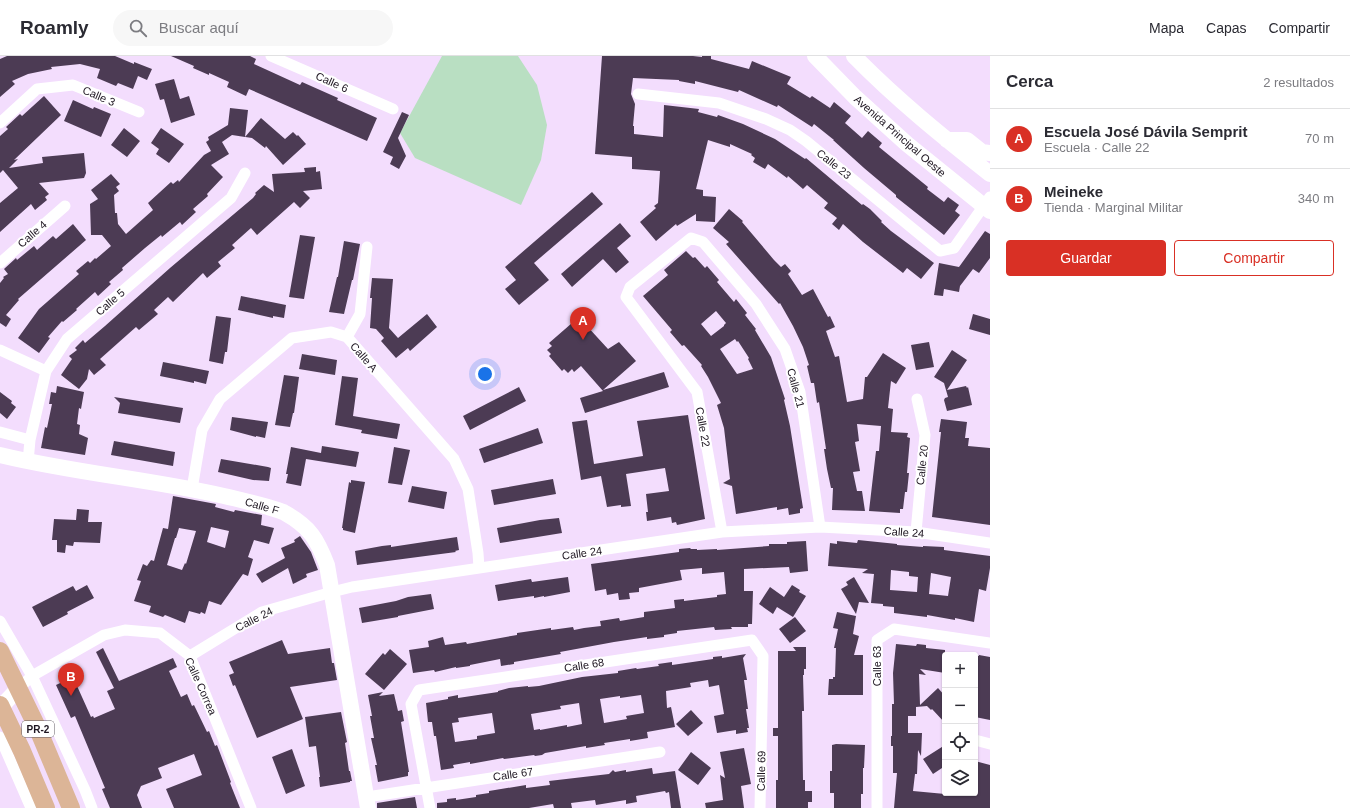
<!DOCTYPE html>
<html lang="es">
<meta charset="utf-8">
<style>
body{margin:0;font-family:Arial,sans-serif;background:#f7f7f7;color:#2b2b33}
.controls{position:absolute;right:12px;bottom:12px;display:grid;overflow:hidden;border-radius:4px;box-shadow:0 1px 3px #0004}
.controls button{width:36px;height:36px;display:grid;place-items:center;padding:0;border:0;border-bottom:1px solid #e1e1e2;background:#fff;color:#2b2b33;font:20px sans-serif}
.you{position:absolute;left:485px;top:318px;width:14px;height:14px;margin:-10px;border:3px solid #fff;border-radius:50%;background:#1a73e8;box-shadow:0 0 0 6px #1a73e833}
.badge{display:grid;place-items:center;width:26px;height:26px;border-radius:50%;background:#d93025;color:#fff;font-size:13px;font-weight:700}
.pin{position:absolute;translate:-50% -33px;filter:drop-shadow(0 1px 2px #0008)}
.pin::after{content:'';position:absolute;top:21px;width:14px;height:12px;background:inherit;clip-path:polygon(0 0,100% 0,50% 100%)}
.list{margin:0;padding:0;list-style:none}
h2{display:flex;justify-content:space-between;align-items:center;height:52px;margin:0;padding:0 16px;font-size:17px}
h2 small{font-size:13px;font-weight:400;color:#7c7c81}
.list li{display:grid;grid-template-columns:26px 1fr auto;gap:12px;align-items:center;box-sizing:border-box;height:60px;padding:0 16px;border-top:1px solid #e1e1e2}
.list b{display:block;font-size:15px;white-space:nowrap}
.list p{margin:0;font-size:13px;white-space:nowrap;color:#7c7c81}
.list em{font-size:13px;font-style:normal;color:#7c7c81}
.actions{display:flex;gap:8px;padding:12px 16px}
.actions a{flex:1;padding:9px 0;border:1px solid #d93025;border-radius:4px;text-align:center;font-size:14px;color:#d93025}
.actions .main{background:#d93025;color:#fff}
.icon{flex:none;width:22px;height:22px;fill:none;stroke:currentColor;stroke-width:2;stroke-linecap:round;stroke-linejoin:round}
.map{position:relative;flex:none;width:990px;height:752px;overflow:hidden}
header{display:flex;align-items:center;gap:24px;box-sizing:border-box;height:56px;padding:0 20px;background:#fff;border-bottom:1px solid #e1e1e2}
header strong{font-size:19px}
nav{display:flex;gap:22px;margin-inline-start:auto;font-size:14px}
.search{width:280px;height:36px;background:#f7f7f7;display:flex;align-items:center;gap:10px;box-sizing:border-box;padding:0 14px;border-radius:22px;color:#7c7c81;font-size:15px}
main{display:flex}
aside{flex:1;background:#fff}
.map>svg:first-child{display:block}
.green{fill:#b9dfc2}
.building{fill:#4c3b54;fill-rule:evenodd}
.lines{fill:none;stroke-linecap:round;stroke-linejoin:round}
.street{stroke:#fff;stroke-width:11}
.secondary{stroke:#fff;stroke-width:16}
.primary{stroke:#dcb597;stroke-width:18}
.labels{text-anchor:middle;stroke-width:4;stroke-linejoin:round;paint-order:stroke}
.shield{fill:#fff;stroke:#615b63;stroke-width:1}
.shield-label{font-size:10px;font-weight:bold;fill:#1d1520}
.street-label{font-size:11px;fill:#1d1520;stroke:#fff}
</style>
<header>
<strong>Roamly</strong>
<div class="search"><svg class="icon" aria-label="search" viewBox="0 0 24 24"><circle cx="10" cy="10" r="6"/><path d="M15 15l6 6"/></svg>Buscar aquí</div>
<nav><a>Mapa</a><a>Capas</a><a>Compartir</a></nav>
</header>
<main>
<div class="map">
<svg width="990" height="752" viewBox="0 0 990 752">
<rect width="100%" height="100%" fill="#f3ddfd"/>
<path class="green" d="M442 0H518L537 29 547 69 541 104 521 149 415 102 400 77Z"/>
<path class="building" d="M7 0H115L134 8V6L152 13 147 24 138 20 133 33 118 27 116 30 97 22 100 13 80 8 51 11 52 13 28 18 12 25 15 28 0 41V3Z
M171 0H250L256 3 254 8 300 29 302 26 338 42 337 44 377 62 367 85 249 33 246 40 227 31 229 26 209 17V19L193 12 194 10Z
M602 0H693L702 1V0H711V3L749 13 752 5 791 21 787 28 810 42 812 40 830 52 834 46 851 60 845 67 862 82 868 75 882 87 879 91 928 131 927 133 944 146 948 141 959 149 955 155 960 159 944 179 896 141V139L864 112 833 84H834L814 68 812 71 778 49 777 51 739 34 738 36 695 25V28L679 25V24L633 22 631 38 635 48 633 70H634V78L663 81 664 49 699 53 698 56 717 61 718 59 743 68 775 83 805 103 806 102 862 149 863 148 870 153 882 165 881 166 891 175 934 207 921 223 907 212 903 217 863 186 843 168 839 174 832 168 837 162 824 152 828 147 807 129 803 133 788 120 787 122 768 108 765 113 753 106 755 102 751 99 752 98 730 88V91L708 84 696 133 703 134V140L716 141 715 166 696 165V158L677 170 676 168 656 185 640 166 656 152 654 150 658 147 660 115 632 113V101L595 98Z
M174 23 180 43 189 40 195 59 171 67 164 43 160 44 155 28Z
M44 40 61 59 14 104 18 103 9 112 43 107 42 101 84 97 86 117 84 122 39 127 49 138 45 141 47 144 35 154 31 148 0 176V147L18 132 3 114 0 117V80L8 73 6 71 20 58 22 60Z
M73 44 93 53 94 51 111 58 101 81 64 65Z
M230 52 248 54 245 81 261 62 285 83 293 76 297 80 298 79 306 88 283 109 266 90 265 92 252 82 232 79 222 86 229 98 211 109 223 121 207 138 208 140 193 153 196 156 182 169 180 166 162 181 161 179 145 192 122 212 123 214 109 226 111 228 98 240 95 236 76 253 77 254 63 266 62 265 48 281 50 282 39 297 18 282 39 253 79 218 76 215 88 205 90 207 95 202 96 203 111 190 102 179H91L90 148 98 143 91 134 111 118 120 128 116 131 119 135 114 139 115 157H117L118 168 126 178 153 154 148 147 171 126 173 128 178 124 179 126 204 99 211 95 206 86 209 84 208 81 228 69Z
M402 56 409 59 398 82 406 100 399 113 390 108 393 101 383 96Z
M124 72 140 85 127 101 111 89Z
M161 72 184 88 169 107 156 98 159 93 151 87Z
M316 111V116L320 115 322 133 303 135 310 142 300 152 294 146 257 179 251 172 232 189 235 192 218 206 221 210 207 222 203 217 173 246 168 241 154 254 158 258 139 274 136 271 100 303 106 309 94 319 89 313 87 323 79 333 61 319 72 303 69 300 77 294 75 292 83 284 85 287 105 270 170 212 253 142 256 138 255 137 264 129 274 136 272 118 305 116 304 112Z
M592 136 603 148 534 207 549 224 519 249 505 233 516 224 505 211Z
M729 153 743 165 742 166 774 204 781 211 785 208 791 215 788 218 802 239 813 233 828 261 830 260 835 271 826 275 835 301 839 300 847 346 863 343 865 321H867L883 297 906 312 896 328 891 325 888 352 893 353 891 376 908 377 907 381 910 382 907 417H909L907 436H905L903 453H900V457L869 455 876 395H879L881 370 857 368 859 385 855 386 860 415 853 416 857 435H862L865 455 832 454 833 432H831L827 413 824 393H826L819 346 817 347 814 327H811L807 310 809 309 803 291 793 270 780 247 779 248 726 188 729 186 713 172Z
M620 167 631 180 617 192 629 206 616 217 603 203 572 231 561 218Z
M73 168 86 184 18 243 19 244 6 259 11 263 6 271 0 267V227L4 222 3 221 8 218 4 213 16 202 17 204 34 190 37 194 53 180 56 183Z
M985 175 990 178V202L979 217 973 213 960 230 959 236 944 233 943 240 934 239 939 207 959 211Z
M300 179 315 181 304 243 289 241Z
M344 185 360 188 353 224H352L344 258 329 256 337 221H338Z
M686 195 693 202 695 201 705 212 707 210 719 224 717 226 734 246 736 243 747 257 745 259 756 273 755 274 771 301 785 343 784 344 790 370 803 452 800 453V457L789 459 788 452 777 454V451L736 458 732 430 723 427 730 423 724 372 717 349 721 347 708 321 701 310 702 309 684 289 682 290 670 276 672 274 643 240 668 219 664 214ZM716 255 726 267 724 269V270L711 280 701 268ZM735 283 737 286 738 285 749 302 748 303 753 313 737 318 720 293Z
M372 222 393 223 389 272 398 282 427 258 437 271 410 295 408 292 396 302 381 285 384 282 376 273 370 272 372 242H370Z
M241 240 286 249 284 262 273 260V262L238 254Z
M973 258 990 263V279L969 273Z
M216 260 231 262 227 296H225L223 308 209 305Z
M587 260 586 269 608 293 619 286 636 305 603 334 664 316 669 331 585 357 580 342 603 335 581 310 574 316 572 313 568 317 564 313 562 315 549 300 551 298 547 294 552 290 549 287 572 267 575 270Z
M929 286 934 311 916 314 911 289Z
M952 294 967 304 947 334 966 330 967 332 968 331 972 349 947 355 944 344 945 342 948 341 944 327 934 321Z
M302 298 337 304 335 319 299 313Z
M163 306 209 315 206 328 194 325V327L160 320Z
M284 319 299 321 294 357H293L290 371 275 369Z
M342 320 358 322 353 360 400 368 397 383 361 377 362 374 335 369Z
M57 330 84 336 81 353 79 352 77 368 80 369 79 378 88 382 85 399 41 392 45 371 47 372 52 348H49L51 336 56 337Z
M519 331 526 345 470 374 463 360Z
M0 336 12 345 11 347 16 351 7 363 0 357Z
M114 341 183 352 180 367 118 357 120 347Z
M688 359 705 463 677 469 676 466 672 467 671 461 647 465 646 456H648L646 438 669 435 665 412 626 418 631 450 621 451V449L607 451 601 420 581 424 572 366 587 364 594 408 643 400 637 365Z
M232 361 268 366 265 382 256 380V381L230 374Z
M941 363 967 366 965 382H969L968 390 990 392V469L932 461 941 376H939Z
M538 372 543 387 484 407 479 393Z
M114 385 175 396 173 410 111 399Z
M322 390 359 396 356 411 306 403 301 430 286 427 288 418H286L291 391 321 397Z
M394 391 410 394 402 429 388 427Z
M221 403 268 411 271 412 269 425 253 424 218 416Z
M553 423 556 438 494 449 491 434Z
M351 424 365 426 355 477 343 474V472H342L349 426 351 427Z
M412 430 447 436 444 453 408 446Z
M173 440 216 448 215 451 234 456 235 454 262 459 261 469 274 472 269 488 254 484 248 501 253 503 248 520 243 518 221 549 209 545 205 558 201 556 200 558 189 555 185 567 165 559 163 561 149 556 151 550 134 545 141 525 137 524 143 508 147 510 151 504 154 505 163 472 168 473ZM211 471 229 475 225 492 207 486ZM179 472 196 475 186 508 185 507 182 514 167 509 175 482H176Z
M77 453 89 454 88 466H102L100 487 74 486 73 490 66 489 65 497 57 496V484H52L54 463 76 464Z
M559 462 562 477 500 487 497 472 540 464Z
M300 480 311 496 318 514 306 518 307 521 293 528 288 512 262 527 256 518 285 502 281 492 295 486 294 484Z
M457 481 459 494 455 495 456 496 357 509 355 495 382 490 391 489V491Z
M858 484 897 488V489L923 491V490L944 491V494L990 500V512L986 535 979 533 974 566 955 562V564L927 559V561L894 557V551L883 550V548L871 547 874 518 862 517 868 513 828 510 830 487 837 488V485L857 487ZM891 514 909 516V520L918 521 917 536 890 534ZM931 517 951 521 948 540 929 538Z
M806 485 808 515 790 517 789 511 744 513V535H753L752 568H748V571H731L732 573 715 574 714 571 677 575V577L664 579V581L647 583V581L614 586 560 596 561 598 514 606V608L501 610 500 603 470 609V610L456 612V611L435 616 434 614 413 617 409 594 429 591 428 585 443 581 445 589 466 586 467 588 517 579V577L551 572V574L573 571 574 574 584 572 601 570 600 565 619 562 620 565 644 561V556L675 552 674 544 684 543V545L717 541V539L726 538 724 516 702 518V512L680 514 682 524 639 532V536L629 537 630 543 619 544 618 537 607 539 606 533 595 535 591 508 679 496V493L690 492 691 493H697V494L717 493V494L769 490V488H787V486Z
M568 521 570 536 544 541V540L534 542V540L498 545 495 529 531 523 532 526Z
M854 521 869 547 859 546 856 558 841 533 848 529 846 526Z
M87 529 94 542 67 556 68 558 43 571 32 551 73 530 76 535Z
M792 529 800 534 799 536 806 540 793 561 777 551 773 558 759 548 770 531 784 541Z
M431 538 434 553 398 560V561L362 567 359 552 396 545 408 541Z
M837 556 856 560 853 578 859 580 854 599H863V639H828L829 623H833V621H835L836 592H834L838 573 833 572Z
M795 561 806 575 790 587 779 573Z
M282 584 288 598 330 592 332 607H334L337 624 290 631 303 663 257 682 235 629 233 630 229 619 234 617 229 606Z
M896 588 916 590 917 588 926 589V592L945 594V617L920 613 926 619 919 618 920 649 938 632 945 640V667L932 653 931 654 927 650 916 651V660H908V677H922L921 700 918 694 917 718H915L913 735 945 738 975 737V705L990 709V752H894L897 717H893V690H891V680H892V648H894L893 617Z
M793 591H806V613H804V619H803L804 655H802L803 724H805V735H812V746H808V752H776V724H778V680H773V672H778V595H796Z
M103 592 119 625 173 602 177 611 169 615 181 641 187 638 192 650 194 649 207 676 209 675 215 690 217 689 231 726 230 727 240 752H174L166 733 202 719 194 698 158 712 162 722 141 730 137 739 142 752H110L102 733 105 732 75 660 71 662 56 629 73 621 91 661 93 660 94 662 115 653 107 635 114 632 96 596Z
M390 593 407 608 384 634 365 618 383 597 385 599Z
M746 598 743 602 747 624H744L748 653H746L749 672H747L748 676 736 678V674L717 677 714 660 724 658 719 629 709 631 708 624 690 627 691 631 666 635 667 652 671 651 675 671 647 676 648 682 630 685V683L604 687 605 689 586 692V690L545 697 542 699 535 700 534 699 504 703 503 702 470 708V706L453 709 454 712 441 714 436 680H434L432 666H428L426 647 448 643V641L458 639V642L498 636V635L509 632 528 630V631L539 630 582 621 618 617V615L636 612 637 613 659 610 658 608 672 606V609L679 608 713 603V601L722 600V602ZM641 639 644 657 626 660 627 663 604 667 600 643 620 640V642ZM579 647 582 668 567 671V669L540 674V673L534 674 531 658 561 653 560 650ZM492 657 495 677 477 680V683L455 686 452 667 459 666 458 662Z
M975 599 979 600V599L990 601V664L975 661Z
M383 636 379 640 394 638 398 655 402 654 404 665 401 666 409 716H408V720L378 726 375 709H377L371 682H374L370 660H372L368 639Z
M691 654 703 667 688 680 676 668Z
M341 656 347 686 345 687 349 715H350L352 725H350V726L320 731 319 721H320L316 690 309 691 305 661Z
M836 688 865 689 864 712H863V738H861V752H834V737H830V715H832V689Z
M945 689V710L933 718 923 703Z
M744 692 751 728 741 730 744 752H706L705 747 723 744 720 719 725 722 720 696Z
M292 693 305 730 286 738 272 701Z
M691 696 711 712 698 729 678 714Z
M652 712 653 718 675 715 681 752H671L669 736 666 737 665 735 636 740 637 746 626 748V744L596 749 595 744 571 747 572 752H554L553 748 529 752H437V747L447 746V743L456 742V744L476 741V739L489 737V735L526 729V732L550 729 549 725 609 718 613 714 615 716 626 714V716Z
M415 741 417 752H377V747Z"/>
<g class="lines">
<path class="street" d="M271 0 393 53
M638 38 719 47 766 63 790 74 806 85 940 195 954 192 990 141
M0 67 37 33 73 29 139 56
M0 207 65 150
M347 281 360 258 367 191
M0 294 46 315
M0 376 30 384
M28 406 30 384 46 315 67 283 231 142 245 117
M192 433 202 374 220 343 292 282 331 276 347 281 454 403 468 433 478 497 479 512
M722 476 697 336 626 241 630 231 691 182 703 186 756 248 785 293 800 336 820 471
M916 476 925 379 917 343
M0 565 32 620 85 734 92 752
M190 600 262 556 332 536 352 531 722 476 820 471 916 476 990 487
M18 633 32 620 104 579 125 574 160 577 190 600 251 752
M0 681 31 752
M975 684 990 688
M367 741 660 696
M430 752 411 648 419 634 752 584 763 600 760 752
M877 752V584L894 573 990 587"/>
<path class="secondary" d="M815 0 855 41 907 88 990 155
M854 0C896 43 943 81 990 118
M947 84H967L982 96 990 97
M0 399C74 417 150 423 224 440 238 443 253 447 268 451 273 453 280 454 285 457 310 471 317 483 327 509L368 752
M0 652 18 633"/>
<path class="primary" d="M0 595 37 671 71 752
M0 649 22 695 46 752"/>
</g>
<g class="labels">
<rect class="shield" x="22" y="665" width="32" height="16" rx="3"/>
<g class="shield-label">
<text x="38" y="677">PR-2</text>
</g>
<g class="street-label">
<text transform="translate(332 26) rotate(24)" y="4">Calle 6</text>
<text transform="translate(99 40) rotate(23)" y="4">Calle 3</text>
<text transform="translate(900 80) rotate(41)" y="4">Avenida Principal Oeste</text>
<text transform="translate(834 108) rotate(39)" y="4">Calle 23</text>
<text transform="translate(32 178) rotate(-41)" y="4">Calle 4</text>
<text transform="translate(110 246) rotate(-41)" y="4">Calle 5</text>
<text transform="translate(364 301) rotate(49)" y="4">Calle A</text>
<text transform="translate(796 332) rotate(75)" y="4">Calle 21</text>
<text transform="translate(703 371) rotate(80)" y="4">Calle 22</text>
<text transform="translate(922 409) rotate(-84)" y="4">Calle 20</text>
<text transform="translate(262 450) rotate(16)" y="4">Calle F</text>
<text transform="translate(904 476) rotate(4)" y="4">Calle 24</text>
<text transform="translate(582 497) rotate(-8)" y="4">Calle 24</text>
<text transform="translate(254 563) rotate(-27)" y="4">Calle 24</text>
<text transform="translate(584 609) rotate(-9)" y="4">Calle 68</text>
<text transform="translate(877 610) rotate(-90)" y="4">Calle 63</text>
<text transform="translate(201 630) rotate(66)" y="4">Calle Correa</text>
<text transform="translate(761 715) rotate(-89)" y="4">Calle 69</text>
<text transform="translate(513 718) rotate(-8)" y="4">Calle 67</text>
</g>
</g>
</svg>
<div class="controls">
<button>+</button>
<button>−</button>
<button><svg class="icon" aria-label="locate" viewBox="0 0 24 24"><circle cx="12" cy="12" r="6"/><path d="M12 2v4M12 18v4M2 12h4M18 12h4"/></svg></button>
<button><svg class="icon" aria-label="layers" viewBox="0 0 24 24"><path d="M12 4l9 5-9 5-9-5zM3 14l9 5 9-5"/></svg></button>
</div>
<div class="you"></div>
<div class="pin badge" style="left:583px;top:284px">A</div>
<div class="pin badge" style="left:71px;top:640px">B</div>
</div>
<aside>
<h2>Cerca<small>2 resultados</small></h2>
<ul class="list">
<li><span class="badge">A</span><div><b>Escuela José Dávila Semprit</b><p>Escuela · Calle 22</p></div><em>70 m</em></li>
<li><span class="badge">B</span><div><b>Meineke</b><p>Tienda · Marginal Militar</p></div><em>340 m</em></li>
</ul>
<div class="actions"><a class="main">Guardar</a><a>Compartir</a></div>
</aside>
</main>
